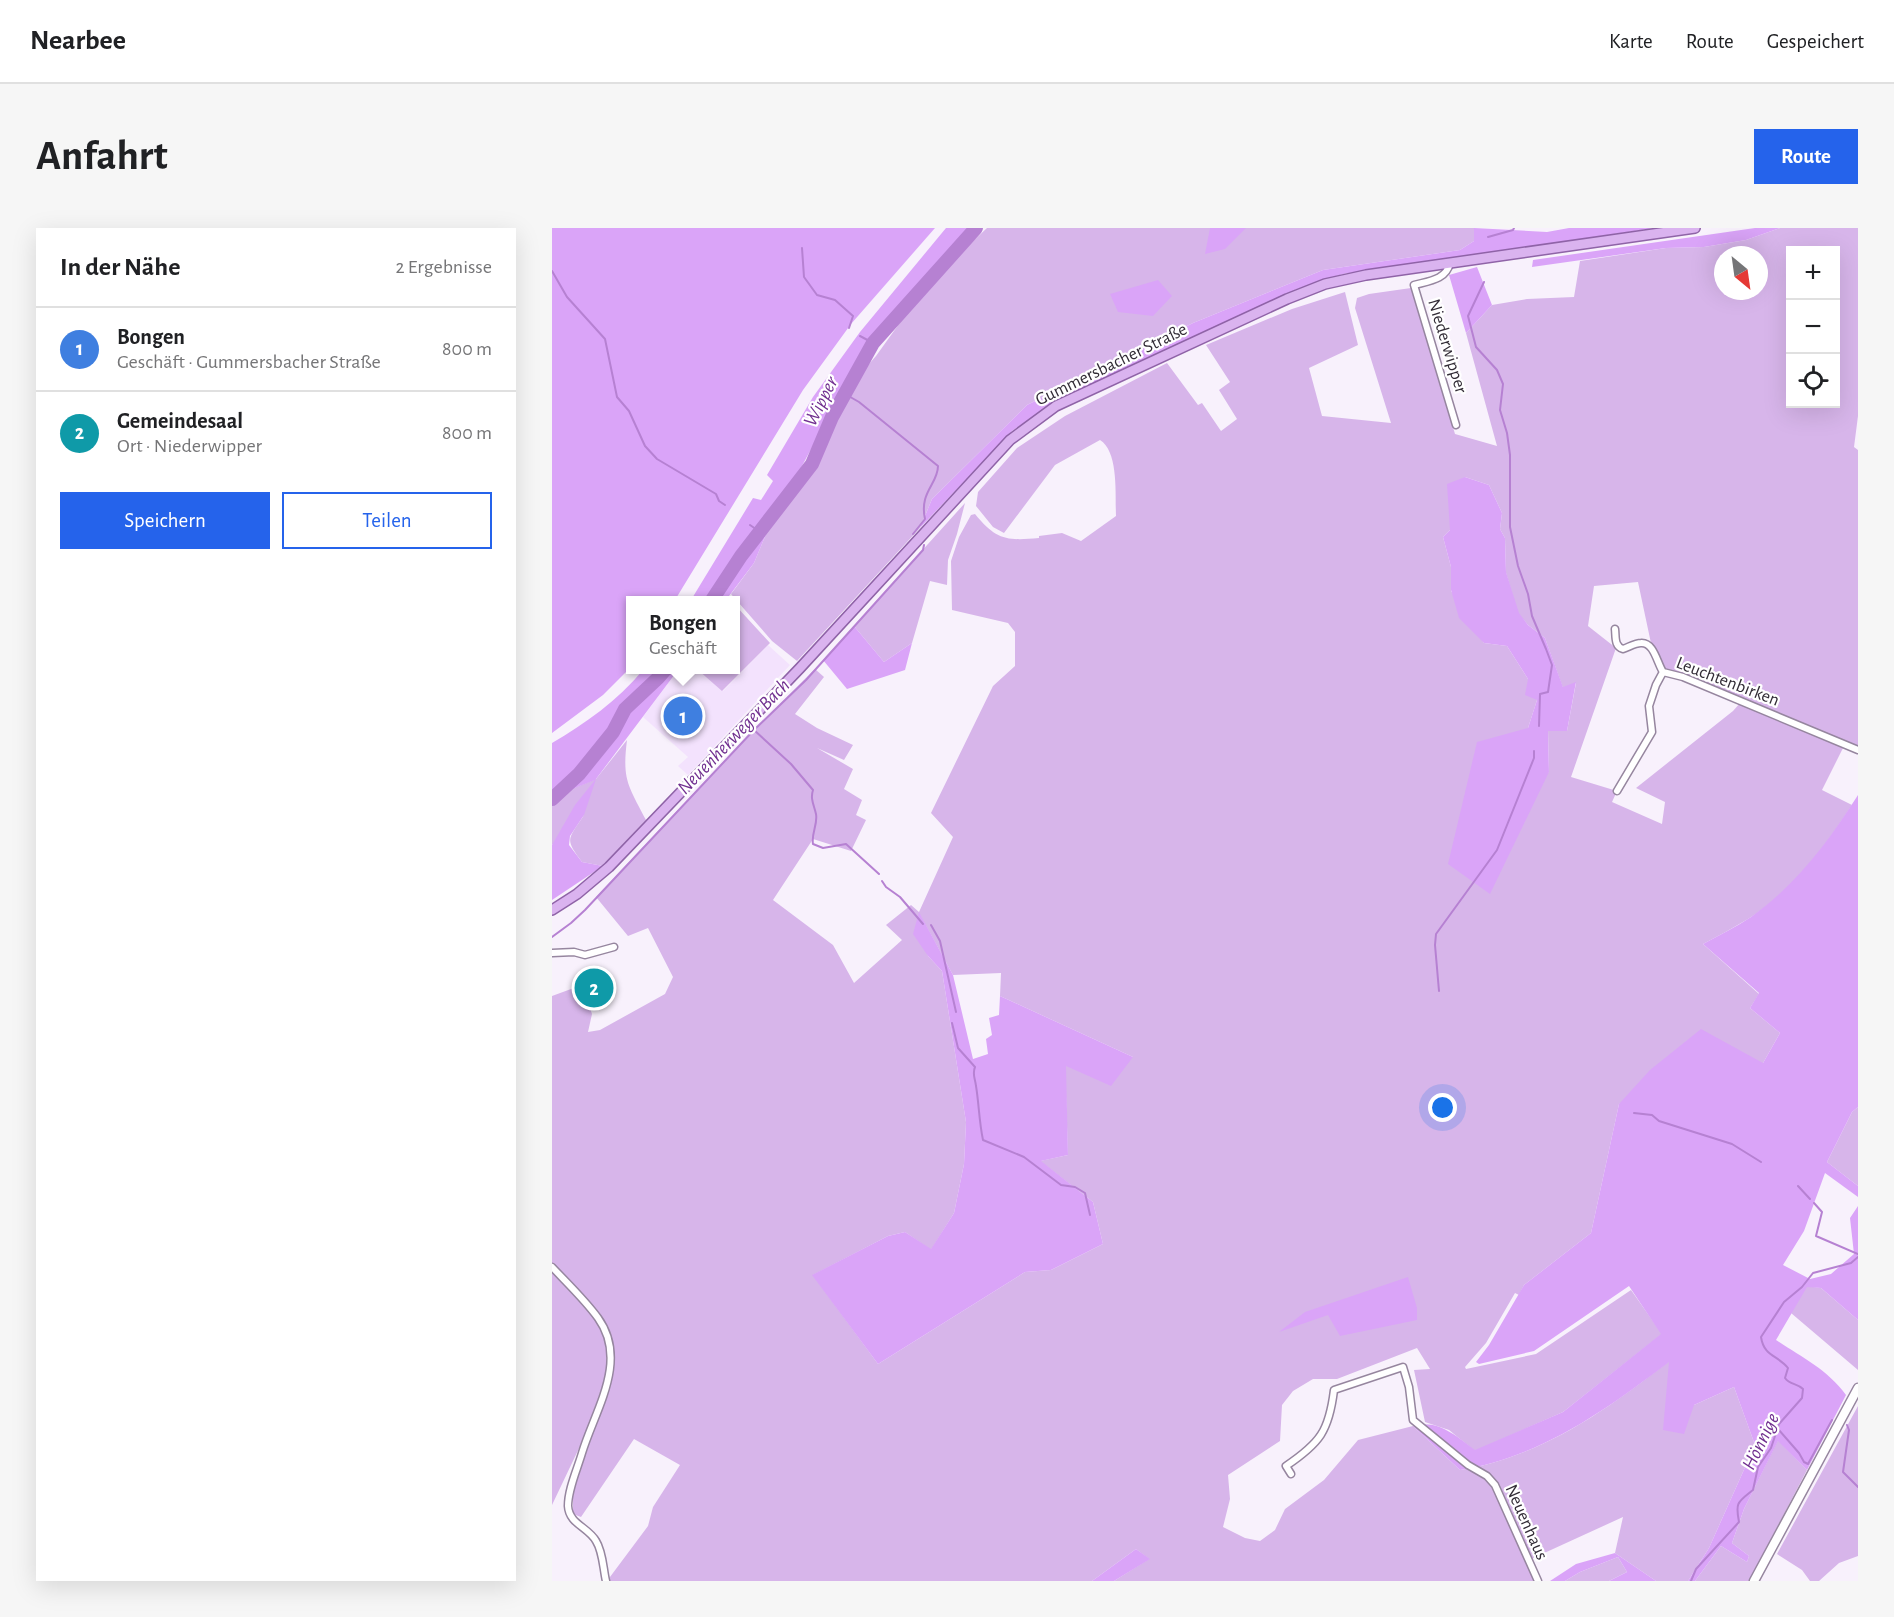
<!DOCTYPE html>
<html lang="de">
<meta charset="utf-8">
<style>
body{margin:0;font-family:"Alegreya Sans",sans-serif;background:#f6f6f6;color:#202124}
.controls{position:absolute;right:18px;top:18px;display:grid;overflow:hidden;border-radius:0px;box-shadow:0 6px 24px #0002}
.controls button{width:54px;height:54px;display:grid;place-items:center;padding:0;border:0;border-bottom:2px solid #e0e0e0;background:#fff;color:#202124;font:30px sans-serif}
.compass{position:absolute;left:1162px;top:18px;width:54px;height:54px;border-radius:50%;background:#fff;box-shadow:0 6px 24px #0002;rotate:151deg}
.you{position:absolute;left:891px;top:880px;width:21px;height:21px;margin:-15px;border:4px solid #fff;border-radius:50%;background:#1a73e8;box-shadow:0 0 0 9px #1a73e833}
.badge{display:grid;place-items:center;width:39px;height:39px;border-radius:50%;background:#2563eb;color:#fff;font-size:20px;font-weight:700}
.pin{position:absolute;translate:-50% -50%;border:3px solid #fff;box-shadow:0 2px 6px #0006}
.popup{position:absolute;left:74px;top:368px;width:114px;height:78px;box-sizing:border-box;display:grid;place-content:center;border-radius:0px;background:#fff;filter:drop-shadow(0 2px 4px #0005);font-size:20px;white-space:nowrap;color:#757577}
.popup b{font-size:22px;color:#202124}
.popup::after{content:'';position:absolute;left:50%;top:100%;margin-left:-12px;border:12px solid transparent;border-top-color:#fff}
.list{margin:0;padding:0;list-style:none}
h2{display:flex;justify-content:space-between;align-items:center;height:78px;margin:0;padding:0 24px;font-size:26px}
h2 small{font-size:20px;font-weight:400;color:#757577}
.list li{display:grid;grid-template-columns:39px 1fr auto;gap:18px;align-items:center;box-sizing:border-box;height:84px;padding:0 24px;border-top:2px solid #e0e0e0}
.list b{display:block;font-size:22px;white-space:nowrap}
.list p{margin:0;font-size:20px;white-space:nowrap;color:#757577}
.list em{font-size:20px;font-style:normal;color:#757577}
.actions{display:flex;gap:12px;padding:18px 24px}
.actions a{flex:1;padding:14px 0;border:2px solid #2563eb;border-radius:0px;text-align:center;font-size:21px;color:#2563eb}
.actions .main{background:#2563eb;color:#fff}
.icon{flex:none;width:33px;height:33px;fill:none;stroke:currentColor;stroke-width:2;stroke-linecap:round;stroke-linejoin:round}
.map{position:relative;flex:none;width:1306px;height:1353px;overflow:hidden;border-radius:0px}
header{display:flex;align-items:center;gap:36px;box-sizing:border-box;height:84px;padding:0 30px;background:#fff;border-bottom:2px solid #e0e0e0}
header strong{font-size:28px}
nav{display:flex;gap:33px;margin-inline-start:auto;font-size:21px}
.intro{display:flex;align-items:center;justify-content:space-between;box-sizing:border-box;height:144px;padding:0 36px}
h1{margin:0;font-size:42px}
.button{padding:15px 27px;border-radius:0px;background:#2563eb;color:#fff;font-size:21px;font-weight:700}
main{display:flex;gap:36px;padding:0 36px}
aside{flex:1;background:#fff;border-radius:0px;box-shadow:0 6px 24px #0002}
.map>svg:first-child{display:block}
.built{fill:#f3e2fd}
.green{fill:#d7b5ea;fill-rule:evenodd}
.forest{fill:#daa4f8}
.lines{fill:none;stroke-linecap:round;stroke-linejoin:round}
.stream{stroke:#b681d2;stroke-width:2}
.river{stroke:#b681d2;stroke-width:14}
.minor-casing{stroke:#96869f;stroke-width:9}
.secondary-casing{stroke:#96869f;stroke-width:11}
.primary-casing{stroke:#8f63a7;stroke-width:12}
.minor{stroke:#fff;stroke-width:6}
.secondary{stroke:#fff;stroke-width:8}
.primary{stroke:#dab3ef;stroke-width:9}
.labels{text-anchor:middle;stroke-width:4.5;stroke-linejoin:round;paint-order:stroke}
.street-label{font-size:18px;fill:#322c36;stroke:#fff}
.water-label{font-size:20px;font-style:italic;fill:#713090;stroke:#fff}
</style>
<header>
<strong>Nearbee</strong>
<nav><a>Karte</a><a>Route</a><a>Gespeichert</a></nav>
</header>
<div class="intro"><h1>Anfahrt</h1><a class="button">Route</a></div>
<main>
<aside>
<h2>In der Nähe<small>2 Ergebnisse</small></h2>
<ul class="list">
<li><span class="badge" style="background:#3f7fe0">1</span><div><b>Bongen</b><p>Geschäft · Gummersbacher Straße</p></div><em>800 m</em></li>
<li><span class="badge" style="background:#0f9aa8">2</span><div><b>Gemeindesaal</b><p>Ort · Niederwipper</p></div><em>800 m</em></li>
</ul>
<div class="actions"><a class="main">Speichern</a><a>Teilen</a></div>
</aside>
<div class="map">
<svg width="1306" height="1353" viewBox="0 0 1306 1353">
<rect width="100%" height="100%" fill="#f8f1fc"/>
<path class="built" d="M216 417 238 437 136 547 126 538 136 529 91 489 126 442H146L171 463Z"/>
<path class="green" d="M435 0H922L923 1 922 13 908 22 771 42 641 95 475 177 380 271 368 300 245 433 220 413 179 366 202 335 217 299 251 258 302 153 324 128 375 57Z
M1228 0H1306V188L1302 219 1306 222V519L1132 447 1113 441 1100 420 1086 354 1042 358 1036 398 1064 420 1019 549 1065 563 1060 574 1110 596 1113 574 1084 560 1181 483 1189 474 1293 516 1270 562 1300 577C1272 620 1240 664 1196 691 1181 700 1166 708 1151 716L1207 766 1198 780 1228 805 1211 835 1067 876 1039 1005 972 1057 967 1067 963 1065 934 1115 913 1139 914 1141 984 1126 1079 1062 1110 1106 1011 1184 923 1223 897 1202 873 1194 862 1142 878 1141 865 1120 785 1151H761L741 1163 730 1177 728 1213 676 1247 678 1271 671 1299 693 1310 708 1313 723 1302 733 1281 772 1252 806 1212 861 1198 908 1242C989 1229 1055 1182 1117 1133L1142 1177 1182 1159 1203 1217 1157 1320 1136 1353H1104L1063 1325 1071 1289 977 1332 986 1353H562L597 1331 584 1321 540 1353H55L96 1298 101 1279 128 1237 82 1211 29 1289 21 1286V1262L60 1150 61 1117 50 1091 0 1036V768L30 757 40 786 36 804 48 802 113 766 121 749 96 700 76 708 44 669 200 503 263 441 272 449 243 486 265 500 301 517 292 532 265 520 301 541 292 561 310 572 304 587 314 592 299 623 261 611 221 672 281 717 302 755 350 712 334 697 359 677 367 684 401 609 379 585 441 458 463 438V404L456 395 400 382 399 333 407 309 419 287 423 286C444 312 455 313 487 310V308L510 305 529 313 564 288C563 267 567 224 548 212L503 237 452 305 441 299 424 278 426 264 465 220 513 188 615 135 646 177 650 175 669 203 685 191 667 162 678 154 654 117 740 81 793 64 806 117 757 140 770 188 839 195 803 80 805 70 817 66 859 60 903 206 945 218 914 105 940 77 975 71 1022 69 1028 33 1114 20 1152 19 1194 12ZM1238 22H1284V176H1238ZM1171 27H1207V63H1171ZM913 249 937 257 950 285 948 301 953 310 954 345 966 385 976 397 993 410 1011 460 1024 455 1015 503 996 502 997 545 976 500 985 472 976 451 955 418 932 415 899 363V339L891 309 898 302ZM367 685 401 747 449 745 448 768 581 829 513 838 516 927 488 933 541 974 551 1016 499 1042 473 1044 326 1136 261 1047 336 1008 353 1004 379 1022 402 985 412 936 414 894 390 743 376 728Z
M413 275 405 306 396 332 395 357 378 353 360 415 332 434 302 398Z
M184 378 218 415 170 463 146 442H184Z
M75 512C70 552 76 557 94 592L51 638 30 634C12 610 16 612 32 587L0 617V569L44 551Z
M1306 879V958L1275 934 1300 884Z
M0 1043 45 1093 55 1117 54 1149 30 1214 0 1277Z
M1254 1058 1269 1060 1306 1092V1142L1239 1085Z
M1306 1178V1328L1287 1335 1267 1353H1258L1250 1342 1225 1326Z
M1226 1212 1255 1242 1197 1353H1143L1169 1318 1195 1334 1197 1328 1180 1315 1192 1281Z
M1066 1329 1075 1344 1057 1353H1013L1028 1344Z"/>
<path class="forest" d="M0 0H383L299 96 251 162 123 372H78V439L76 442 51 467 0 505Z
M394 0H419L365 63 323 122 298 149 217 299 202 335 174 372H139L201 270 209 272 221 253 215 247 261 169 308 104Z
M658 0H694L673 21 653 26Z
M922 0 995 4 1017 0H1103L791 46 745 61 504 173 460 203 368 300 380 271 475 177 641 95 771 42 908 22 922 13Z
M1203 0H1228L1194 12 1152 19 1114 20 980 39 981 32Z
M925 39 940 77 914 105 897 47Z
M606 52 620 68 601 88 566 84 558 66Z
M913 249 937 257 950 285 948 301 953 310 954 344 967 385 976 397 993 410 1011 459 1024 454 1015 503H996L997 544 938 666 896 636 925 514 976 500 985 472 973 467 976 451 955 418 932 415 907 390 899 362V339L891 309 898 302 895 256Z
M302 398 332 434 360 415 353 442 295 461 271 432Z
M91 442H126L44 551 32 587 18 608 17 617 30 634 51 638 0 672V617L23 577 43 552 0 569V515C34 495 65 473 91 442Z
M1306 567V879L1300 884 1275 934 1306 958V969L1273 945 1252 1003 1231 1037 1258 1051 1279 1046 1302 1026 1298 990 1306 978V1092L1269 1060 1255 1059 1224 1112C1249 1129 1275 1141 1294 1167L1255 1242 1226 1213 1192 1281 1180 1315 1197 1328 1195 1334 1169 1318 1143 1353H1136L1157 1320 1203 1217 1182 1159 1142 1177 1132 1206 1111 1202 1117 1134C1054 1182 989 1229 908 1242L861 1198C886 1191 904 1208 923 1222L1011 1184 1109 1106 1077 1058 982 1123 927 1136 924 1134 937 1117 972 1057 1039 1005 1067 876 1098 842 1149 801 1211 835 1228 805 1198 780 1207 765 1151 716C1167 707 1184 699 1199 689 1245 656 1276 614 1306 567Z
M367 684 401 747 421 831 436 826 434 811 440 807 437 790 447 787 448 768 581 829 559 858 514 838 516 927 489 933 541 974 551 1016 499 1042 473 1044 326 1136 260 1047 336 1008 353 1004 379 1021 402 985 412 936 414 894 390 743 376 728 361 706Z
M856 1049 865 1080V1092L788 1108 776 1087 727 1104 753 1084Z
M584 1321 598 1331 562 1353H540Z
M1063 1325 1104 1353H1057L1075 1344 1066 1329 1028 1344 1013 1353H998L1024 1336Z"/>
<g class="lines">
<path class="stream" d="M936 9 961 2 962 0
M250 20 252 49 265 67 283 72 301 88 297 100
M0 43 15 69 53 111 65 169 77 183 93 218 105 231 164 266 167 273 173 277
M932 54 916 88 924 119 945 142 951 156 948 182 955 205 958 227V299L966 338 976 366 980 388 994 421 1000 437 996 464 988 466 987 498
M308 108 321 115
M293 166 307 174 386 238C386 256 367 264 373 291L361 306
M198 297 208 304
M202 502 239 536 261 562C258 571 262 577 264 586 266 596 259 606 261 616L271 620 294 616 327 646
M330 653 334 659 348 669 371 696
M379 697 388 713 404 784
M0 709 19 695 33 682 201 503 254 452 371 322 372 317
M887 763 883 717 884 706 945 622 982 530V523
M400 795 406 820 423 839C420 846 423 850 424 858 427 876 427 893 431 912L472 929 509 957 523 959 533 965 538 987
M1082 885 1100 887 1107 893 1180 916 1209 934
M1246 958 1258 971
M1262 975 1270 984 1264 1008 1306 1026
M1295 1197 1297 1202 1291 1244 1306 1259
M1226 1201 1247 1225 1252 1234 1256 1236 1280 1192
M1139 1353 1144 1341 1187 1294C1183 1274 1186 1274 1201 1262L1206 1239 1219 1220 1227 1196 1250 1170 1251 1161C1245 1155 1238 1157 1233 1150L1236 1140C1226 1127 1212 1129 1209 1109L1232 1074 1250 1059 1261 1045 1299 1035 1306 1029"/>
<path class="river" d="M160 372 189 328 260 236 280 189 321 115 424 0
M0 571 27 546 61 504 73 481 106 450 113 442"/>
<defs>
<path id="minor" d="M898 35C894 52 877 53 862 57L904 197
M1063 401C1064 409 1062 418 1071 421 1077 419 1083 415 1089 415 1102 414 1105 435 1111 444L1131 449 1306 522
M1065 563 1100 504 1097 478 1104 457 1111 444
M0 725 22 724 33 727 62 719
M0 1039C15 1055 33 1072 46 1090 77 1133 43 1182 30 1225 25 1242 16 1261 16 1278 17 1296 36 1299 44 1313 51 1324 51 1340 54 1353
M739 1246 734 1238C768 1215 777 1203 782 1162L851 1139 857 1159 861 1192 916 1237 935 1248 943 1257 986 1353"/>
<path id="secondary" d="M1202 1353 1306 1160"/>
<path id="primary" d="M0 682 25 666 57 639 248 440 458 212 504 178 735 71 773 56 814 47 1143 0"/>
</defs>
<use href="#minor" class="minor-casing"/>
<use href="#secondary" class="secondary-casing"/>
<use href="#primary" class="primary-casing"/>
<use href="#minor" class="minor"/>
<use href="#secondary" class="secondary"/>
<use href="#primary" class="primary"/>
</g>
<g class="labels">
<g class="street-label">
<text transform="translate(896 118) rotate(73)" y="6">Niederwipper</text>
<text transform="translate(559 136) rotate(-26)" y="6">Gummersbacher Straße</text>
<text transform="translate(1176 453) rotate(21)" y="6">Leuchtenbirken</text>
<text transform="translate(975 1294) rotate(66)" y="6">Neuenhaus</text>
</g>
<g class="water-label">
<text transform="translate(268 173) rotate(-63)" y="7">Wipper</text>
<text transform="translate(181 508) rotate(-46)" y="7">Neuenherweger Bach</text>
<text transform="translate(1208 1213) rotate(-64)" y="7">Hönnige</text>
</g>
</g>
</svg>
<div class="controls">
<button>+</button>
<button>−</button>
<button><svg class="icon" aria-label="locate" viewBox="0 0 24 24"><circle cx="12" cy="12" r="6"/><path d="M12 2v4M12 18v4M2 12h4M18 12h4"/></svg></button>
</div>
<svg class="compass" viewBox="-18 -18 36 36"><path d="M0-13l5 13h-10z" fill="#e53935"/><path d="M0 13l5-13h-10z" fill="#757577"/></svg>
<div class="you"></div>
<div class="pin badge" style="left:131px;top:488px;background:#3f7fe0">1</div>
<div class="popup"><b>Bongen</b>Geschäft</div>
<div class="pin badge" style="left:42px;top:760px;background:#0f9aa8">2</div>
</div>
</main>
